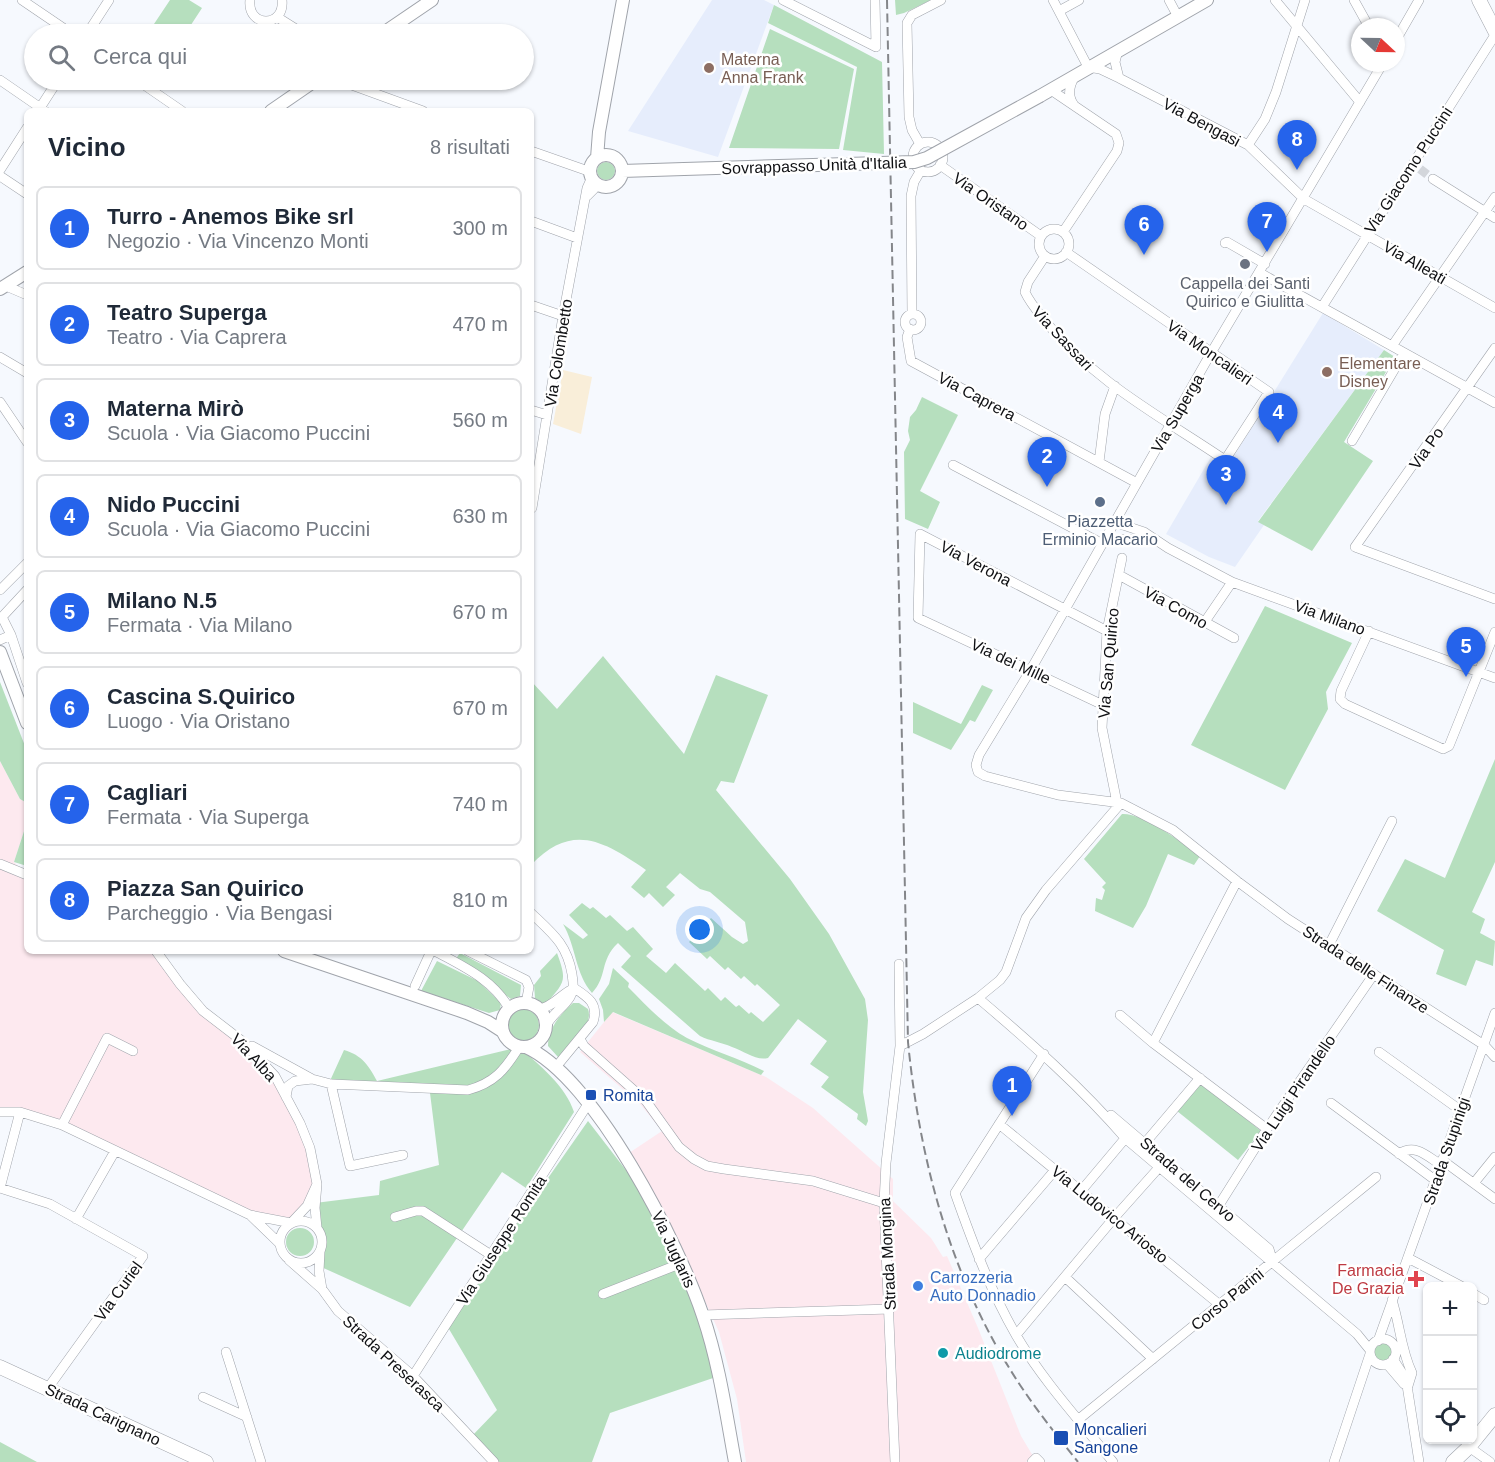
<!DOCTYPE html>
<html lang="it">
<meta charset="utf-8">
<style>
body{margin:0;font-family:Arial,sans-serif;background:#f2f2f3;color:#1f2937}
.controls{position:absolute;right:18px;bottom:18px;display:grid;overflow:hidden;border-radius:9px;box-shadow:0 2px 4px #0004}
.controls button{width:54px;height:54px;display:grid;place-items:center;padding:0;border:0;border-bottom:2px solid #e0e1e3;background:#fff;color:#1f2937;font:30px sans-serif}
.compass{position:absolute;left:1351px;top:18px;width:54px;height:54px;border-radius:50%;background:#fff;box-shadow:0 2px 4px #0004;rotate:112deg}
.you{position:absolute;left:700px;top:930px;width:21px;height:21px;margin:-15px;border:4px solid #fff;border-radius:50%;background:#1a73e8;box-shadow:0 0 0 9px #1a73e833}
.badge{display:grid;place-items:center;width:39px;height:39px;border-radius:50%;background:#2563eb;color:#fff;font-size:20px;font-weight:700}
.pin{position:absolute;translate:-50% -50px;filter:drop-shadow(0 2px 3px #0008)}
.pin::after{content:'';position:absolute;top:32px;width:21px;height:18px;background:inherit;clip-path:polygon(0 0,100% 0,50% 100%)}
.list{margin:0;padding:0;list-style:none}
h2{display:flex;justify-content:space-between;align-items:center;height:78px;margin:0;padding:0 24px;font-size:26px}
h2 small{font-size:20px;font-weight:400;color:#747a83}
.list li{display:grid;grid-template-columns:39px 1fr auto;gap:18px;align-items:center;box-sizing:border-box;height:84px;margin:0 12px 12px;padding:0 12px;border:2px solid #e0e1e3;border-radius:9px}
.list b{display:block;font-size:22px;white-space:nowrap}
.list p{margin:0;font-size:20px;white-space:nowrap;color:#747a83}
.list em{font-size:20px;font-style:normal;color:#747a83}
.icon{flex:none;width:33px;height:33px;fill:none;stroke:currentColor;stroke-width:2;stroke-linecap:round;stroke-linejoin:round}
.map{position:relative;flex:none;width:1495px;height:1462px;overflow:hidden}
.search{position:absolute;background:#fff;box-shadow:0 2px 4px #0004;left:24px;top:24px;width:510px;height:66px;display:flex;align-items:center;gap:15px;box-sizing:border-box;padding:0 21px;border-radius:33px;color:#747a83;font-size:22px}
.panel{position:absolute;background:#fff;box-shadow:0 2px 4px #0004;left:24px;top:108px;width:510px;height:846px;border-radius:9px}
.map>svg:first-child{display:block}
.commercial{fill:#f9eed9}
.industrial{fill:#fde9ef}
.built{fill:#e6edfc}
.green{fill:#b6dfbe}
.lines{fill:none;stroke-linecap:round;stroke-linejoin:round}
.minor-tunnel{stroke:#d3d6db;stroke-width:9;stroke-dasharray:9 4.5;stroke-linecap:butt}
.minor-casing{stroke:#a0a4ab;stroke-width:10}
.tertiary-casing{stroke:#a0a4ab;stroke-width:14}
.secondary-casing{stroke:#a0a4ab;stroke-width:15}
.minor{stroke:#fff;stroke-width:9}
.tertiary{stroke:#fff;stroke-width:12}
.secondary{stroke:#fff;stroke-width:14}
.rail{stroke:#84868a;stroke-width:2;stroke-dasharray:9 4.5;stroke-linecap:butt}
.tertiary-bridge-casing{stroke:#a0a4ab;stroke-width:14;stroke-linecap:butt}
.tertiary-bridge{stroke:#fff;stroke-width:12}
.education-dot{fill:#8d6e63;stroke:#fff;stroke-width:2}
.worship-dot{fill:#6b7280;stroke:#fff;stroke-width:2}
.service-dot{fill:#5c6f8a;stroke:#fff;stroke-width:2}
.transit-dot{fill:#1a4fb4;stroke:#fff;stroke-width:2}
.health-dot{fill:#e0444e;stroke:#fff;stroke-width:2}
.shop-dot{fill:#3f7fe0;stroke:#fff;stroke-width:2}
.culture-dot{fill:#0f9aa8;stroke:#fff;stroke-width:2}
.labels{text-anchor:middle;stroke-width:5;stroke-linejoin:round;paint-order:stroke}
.education-label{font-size:16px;fill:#785e54;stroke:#fff;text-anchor:start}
.street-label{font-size:16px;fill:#0f1013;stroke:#fff}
.worship-label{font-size:16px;fill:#5b616d;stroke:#fff}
.service-label{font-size:16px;fill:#4e5e75;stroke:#fff}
.transit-label{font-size:16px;fill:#164399;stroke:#fff;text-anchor:start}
.health-label{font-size:16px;fill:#be3a42;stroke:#fff;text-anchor:end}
.shop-label{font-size:16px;fill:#366cbe;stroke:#fff;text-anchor:start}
.culture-label{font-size:16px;fill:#0d838f;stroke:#fff;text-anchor:start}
</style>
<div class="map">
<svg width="1495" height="1462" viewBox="0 0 1495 1462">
<rect width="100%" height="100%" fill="#f6f9fe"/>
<path class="commercial" d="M563 370 592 377 581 434 553 424Z"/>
<path class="industrial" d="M0 761 20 799 27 803V822L14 862 27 875V951H156L180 984 275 1076 300 1123 317 1184 291 1223 250 1215 62 1125 0 1112Z
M612 1012 766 1077 813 1108 893 1179V1201L931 1238 943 1257 947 1256 978 1328 1021 1436 1033 1456 1026 1462H746L737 1399 719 1332 664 1211 629 1153 662 1131 641 1105 580 1052Z"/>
<path class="built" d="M712 0H764L774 5 718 157 628 131Z
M1323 313 1384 350 1258 521 1264 525 1235 567 1209 557 1166 534 1211 457 1225 467 1234 456Z"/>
<path class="green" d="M170 0H189L202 8 185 34H151L148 33Z
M895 0H931L904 13 896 15Z
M774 5 882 62 884 154 843 150 857 67 768 23Z
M770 29 854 69 839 149 729 148Z
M597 171a9 9 0 1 1 18 0a9 9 0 1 1-18 0Z
M1384 350 1395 357 1344 442 1373 461 1312 551 1258 522Z
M922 397 958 415 920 491 940 502 928 529 905 519 904 452 910 440 908 431 910 417 916 410Z
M1265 606 1352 643 1326 692 1328 709 1285 790 1191 745Z
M603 656 684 754 716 675 768 695 734 783 721 781 716 790 790 879 829 934 865 999 868 1020 863 1092 868 1121 866 1126 857 1119 858 1114 821 1087 829 1077 810 1064 827 1041 798 1019 768 1058C756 1061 744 1051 732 1047 721 1042 710 1041 700 1036L621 967 631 956 618 943C599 961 608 976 592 993 575 974 576 946 563 924L583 939 588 935 569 915 582 903 590 909 593 907 606 918 610 915 627 931 633 927 653 949 646 956 666 973 675 963 705 991 708 988 721 1001 725 997 736 1007 739 1005 749 1014 751 1012 763 1022 780 1005 757 984 755 986 744 976 741 979 728 967 725 970 710 956 707 959 689 942 711 918 732 937 743 944 748 941 745 922 710 892 700 889 680 873 666 887 675 895 663 907 649 893 644 898 631 887 646 870C604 841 572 822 531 865V681L557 709Z
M0 682 27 751V803L20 799 0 761Z
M982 685 993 690 975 722 970 720 951 750 913 733V702L961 724Z
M1495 759V862L1472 912 1485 919 1480 933 1495 941 1493 966 1476 960 1466 986 1436 974 1444 950 1377 911 1405 859 1445 878Z
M1122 814C1144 813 1182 843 1200 856L1194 865 1168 854 1146 906 1133 928 1095 911 1096 898 1102 900 1105 890 1102 887 1106 883 1084 859Z
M27 822V866L14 862Z
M460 953 521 985 520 996 511 999 455 960Z
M557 953C568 983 564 982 545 1005L535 998 534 985 541 976 540 971Z
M437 961 478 981 501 1003 500 1010 489 1013 421 991Z
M613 968 629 983 628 987C646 1005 664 1025 687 1038 712 1051 739 1058 764 1071L761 1075 613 1012 604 1022 603 1010 599 999 609 984Z
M573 1003H579L588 1009C594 1025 571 1045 561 1057H558L548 1046C548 1029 560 1014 573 1003Z
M507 1025a16 16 0 1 1 32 0a16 16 0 1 1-32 0Z
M519 1047C539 1065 566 1086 574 1112L526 1188 502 1172 410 1307 319 1266 315 1203 379 1195 380 1181 439 1165 430 1093 329 1083 344 1050C362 1055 369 1066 377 1081Z
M1200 1082 1261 1131 1238 1160 1177 1111Z
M588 1121 659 1213 710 1315 719 1376 610 1413 592 1462H499L471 1437 497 1410 446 1324Z
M286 1242a14 14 0 1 1 28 0a14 14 0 1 1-28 0Z
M1374 1352a9 9 0 1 1 18 0a9 9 0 1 1-18 0Z
M0 1442 37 1462H0Z"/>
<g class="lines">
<path class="minor-tunnel" d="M1420 169 1433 179"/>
<defs>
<path id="minor" d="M22 0 72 34
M250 0C247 28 285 28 282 0
M783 0 876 47 875 0
M1053 0 1088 67 1100 69 1119 78 1248 145 1304 199 1495 308
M1169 0 1178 17
M1275 0 1360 102
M1354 0 1369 27
M1059 11 1079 0
M277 17 304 34
M87 34 109 0
M1396 40 1419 0
M1118 50 1115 62 1119 78
M1383 63 1211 353 1030 671 979 755 976 765 978 772 985 776 1058 795 1121 803 1173 830 1237 881 1288 919 1484 1045 1495 1057
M0 80 45 111
M137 80 182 111
M338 80 423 111
M1051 90 1116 134 1119 143 1117 151 1063 232
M1074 105C1067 96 1069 86 1075 76
M38 111 58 80
M913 157a15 15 0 1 1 30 0a15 15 0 1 1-30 0Z
M920 144 912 130 909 117 907 23 912 15 941 0
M1248 145 1265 119 1276 92 1305 0
M531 151 591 172
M940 165 1041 236
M0 170 27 128
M0 176 27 194
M1433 179 1495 218
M587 196 596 187 602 186
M531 221 577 238
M1039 244a15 15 0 1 1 30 0a15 15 0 1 1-30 0Z
M1225 243 1227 242 1265 264
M1045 256 1028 282 1025 292C1030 303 1038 312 1046 322 1093 381 1163 418 1225 460L1269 392 1066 252
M1260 273 1495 403
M6 286 27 295
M531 305 563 316
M1322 307 1495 35
M912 314 911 196 914 182 921 170
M905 322a8 8 0 1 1 16 0a8 8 0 1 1-16 0Z
M910 329 907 337 911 361 1137 483
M1392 346 1495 197
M1495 348 1355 547 1495 599
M0 357 27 373
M0 402 27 442
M531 410 547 415
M1352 441 1404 353
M1099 462 1105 414 1115 386
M953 465 1101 543 1112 539 1145 540
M532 508 563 316 587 188 592 177
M1114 522 1144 532 1168 548 1232 582 1495 678
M1119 575 1234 638
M0 590 27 563
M1204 623 1232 582
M1369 631 1341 691 1340 699 1345 704 1443 749 1449 746 1495 632
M11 635 2 617 27 590
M0 640 11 635 27 683
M1103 705 918 618 920 534 1107 631
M1117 803 1102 728 1107 631 1122 558
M0 864 27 875
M1237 881 1153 1043 1267 1129
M531 913C552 933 567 944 572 974 573 983 575 989 570 997 563 1008 552 1014 546 1026
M1329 945 1392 821
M156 951 180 984 203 1011 242 1041 275 1076 300 1123 310 1148 317 1184 315 1208 317 1228
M435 951C464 967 492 979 509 1008
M468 951 526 980 529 987 526 1003
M415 986 431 951
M978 998C1030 1042 1081 1087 1126 1139L1357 1334 1370 1350
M539 1009C553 1007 561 994 574 988
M1120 1015 1153 1043
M580 1039 584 1046 646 1101 679 1147 694 1159 707 1166 724 1169 813 1181 884 1203
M252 1046 312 1079 295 1081 288 1086 286 1097
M900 1046 923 1034 978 998 1000 980 1006 972 1026 918 1046 890 1121 803
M1379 1052 1460 1110
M1044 1054 955 1193C972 1241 990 1290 1016 1335 1043 1381 1080 1421 1113 1462
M556 1067 593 1022C599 1004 588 997 574 988
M312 1079 331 1084 468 1090C494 1083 505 1070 519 1047
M331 1084 350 1166 403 1155
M1331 1103 1435 1180
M0 1112H20L62 1125 250 1215 291 1223 307 1206 317 1184
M20 1112 0 1188 50 1204 143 1256 48 1388
M1111 1115 1269 1249 1273 1262
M999 1124 1220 1305
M62 1125 107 1038 133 1051
M1145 1143 1200 1078
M1399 1154C1415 1143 1427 1156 1441 1165
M1442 1160 1495 1199
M1474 1183 1495 1157
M1081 1191 1128 1135
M1214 1213 1267 1129 1374 974
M250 1215 279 1243
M395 1217 416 1211H423L491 1255
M76 1219 115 1151
M280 1242a21 21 0 1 1 42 0a21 21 0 1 1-42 0Z
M320 1251 319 1271 322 1289
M1408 1258 1461 1286
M979 1259 1055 1170
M289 1260 322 1289 338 1311 413 1376 494 1462
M1065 1277 1153 1359
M1472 1293 1484 1300
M603 1294 682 1263
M1392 1300C1400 1325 1401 1350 1412 1373L1408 1386
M703 1315 890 1309
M1016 1335 1114 1218 1163 1163
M1370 1352a13 13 0 1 1 26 0a13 13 0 1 1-26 0Z
M1378 1341 1495 1013
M226 1352 261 1462
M1393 1359 1406 1379 1419 1462
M1387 1364 1404 1384
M413 1376 588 1104
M203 1397 247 1417
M1079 1419 1376 1177
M1469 1447 1490 1462
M895 1462 884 1203 886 1163 900 1046 899 964
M1032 1462 1036 1458 1040 1462
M1334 1462 1370 1354"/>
<path id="tertiary" d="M382 34 432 0
M1040 96 1207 0
M271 111 316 80
M590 171a16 16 0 1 1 32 0a16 16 0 1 1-32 0Z
M597 158 599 132 623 0
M622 171 684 169
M0 289 27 272
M0 652 27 723
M284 951 467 1013 488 1022 502 1031
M502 1025a22 22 0 1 1 44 0a22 22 0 1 1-44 0Z
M526 1047C595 1078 679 1244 703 1316 719 1363 726 1413 735 1462"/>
<path id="secondary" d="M1479 0 1495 31
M0 1367 206 1462
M1453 1462 1469 1447 1495 1415"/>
</defs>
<use href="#minor" class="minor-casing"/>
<use href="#tertiary" class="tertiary-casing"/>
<use href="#secondary" class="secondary-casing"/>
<use href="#minor" class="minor"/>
<use href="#tertiary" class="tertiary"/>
<use href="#secondary" class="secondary"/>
<path class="rail" d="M887 0 908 1042C920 1164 952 1282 1020 1385 1038 1412 1058 1437 1078 1462"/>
<defs>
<path id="tertiary-bridge" d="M684 169 914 162 927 158 1040 96"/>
</defs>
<use href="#tertiary-bridge" class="tertiary-bridge-casing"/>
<use href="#tertiary-bridge" class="tertiary-bridge"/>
</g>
<g class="education-dot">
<circle cx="709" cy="68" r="6"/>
<circle cx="1327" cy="372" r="6"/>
</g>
<circle class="worship-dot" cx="1245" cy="264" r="6"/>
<circle class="service-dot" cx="1100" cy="502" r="6"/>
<g class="transit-dot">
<rect x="585" y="1089" width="12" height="12" rx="3"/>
<rect x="1053" y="1430" width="16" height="16" rx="3"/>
</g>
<path class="health-dot" d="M1413 1270h6v6h6v6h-6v6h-6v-6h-6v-6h6z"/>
<circle class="shop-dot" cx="918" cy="1286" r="6"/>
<circle class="culture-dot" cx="943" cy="1353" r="6"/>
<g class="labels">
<g class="education-label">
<text x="721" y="65">Materna<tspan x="721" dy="18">Anna Frank</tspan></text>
<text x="1339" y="369">Elementare<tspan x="1339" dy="18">Disney</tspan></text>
</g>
<g class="street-label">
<text transform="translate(1202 122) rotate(28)" y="6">Via Bengasi</text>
<text transform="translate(814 165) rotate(-2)" y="6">Sovrappasso Unità d'Italia</text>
<text transform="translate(1408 170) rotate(-57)" y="6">Via Giacomo Puccini</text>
<text transform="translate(991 201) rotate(35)" y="6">Via Oristano</text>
<text transform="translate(1415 262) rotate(30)" y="6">Via Alleati</text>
<text transform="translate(1063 338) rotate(47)" y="6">Via Sassari</text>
<text transform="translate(1210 352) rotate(35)" y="6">Via Moncalieri</text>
<text transform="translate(558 353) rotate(-81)" y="6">Via Colombetto</text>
<text transform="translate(977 396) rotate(28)" y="6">Via Caprera</text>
<text transform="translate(1177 413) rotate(-60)" y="6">Via Superga</text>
<text transform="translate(1426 448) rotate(-55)" y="6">Via Po</text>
<text transform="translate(976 563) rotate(28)" y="6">Via Verona</text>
<text transform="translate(1176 607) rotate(29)" y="6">Via Como</text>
<text transform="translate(1330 617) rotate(20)" y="6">Via Milano</text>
<text transform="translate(1011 661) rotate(25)" y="6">Via dei Mille</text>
<text transform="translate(1108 663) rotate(-85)" y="6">Via San Quirico</text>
<text transform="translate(1366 969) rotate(33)" y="6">Strada delle Finanze</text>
<text transform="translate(254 1057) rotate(47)" y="6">Via Alba</text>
<text transform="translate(1293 1093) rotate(-56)" y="6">Via Luigi Pirandello</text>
<text transform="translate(1446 1151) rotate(-71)" y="6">Strada Stupinigi</text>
<text transform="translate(1188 1179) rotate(41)" y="6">Strada del Cervo</text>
<text transform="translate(1110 1214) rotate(39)" y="6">Via Ludovico Ariosto</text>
<text transform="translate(501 1240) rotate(-57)" y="6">Via Giuseppe Romita</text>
<text transform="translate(674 1249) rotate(65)" y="6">Via Juglaris</text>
<text transform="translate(887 1254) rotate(-93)" y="6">Strada Mongina</text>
<text transform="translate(118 1291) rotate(-54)" y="6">Via Curiel</text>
<text transform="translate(1227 1299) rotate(-39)" y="6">Corso Parini</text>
<text transform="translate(394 1363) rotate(43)" y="6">Strada Preserasca</text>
<text transform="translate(103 1414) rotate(25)" y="6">Strada Carignano</text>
</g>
<g class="worship-label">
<text x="1245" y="289">Cappella dei Santi<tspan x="1245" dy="18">Quirico e Giulitta</tspan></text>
</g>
<g class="service-label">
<text x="1100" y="527">Piazzetta<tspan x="1100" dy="18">Erminio Macario</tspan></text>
</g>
<g class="transit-label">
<text x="603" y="1101">Romita</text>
<text x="1074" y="1435">Moncalieri<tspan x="1074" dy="18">Sangone</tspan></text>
</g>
<g class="health-label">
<text x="1404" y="1276">Farmacia<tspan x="1404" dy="18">De Grazia</tspan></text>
</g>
<g class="shop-label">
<text x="930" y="1283">Carrozzeria<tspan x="930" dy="18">Auto Donnadio</tspan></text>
</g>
<g class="culture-label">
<text x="955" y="1359">Audiodrome</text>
</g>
</g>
</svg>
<div class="controls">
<button>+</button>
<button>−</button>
<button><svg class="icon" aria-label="locate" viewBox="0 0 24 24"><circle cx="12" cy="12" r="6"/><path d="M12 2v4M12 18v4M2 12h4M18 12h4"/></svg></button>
</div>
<svg class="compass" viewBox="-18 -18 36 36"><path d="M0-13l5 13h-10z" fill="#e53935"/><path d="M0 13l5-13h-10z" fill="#747a83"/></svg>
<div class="you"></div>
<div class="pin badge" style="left:1012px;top:1116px">1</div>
<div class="pin badge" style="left:1047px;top:487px">2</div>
<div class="pin badge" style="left:1226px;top:505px">3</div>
<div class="pin badge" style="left:1278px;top:443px">4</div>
<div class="pin badge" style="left:1466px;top:677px">5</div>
<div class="pin badge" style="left:1144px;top:255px">6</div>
<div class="pin badge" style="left:1267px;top:252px">7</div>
<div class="pin badge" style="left:1297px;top:170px">8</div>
<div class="search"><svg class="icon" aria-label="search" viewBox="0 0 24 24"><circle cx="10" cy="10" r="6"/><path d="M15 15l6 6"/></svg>Cerca qui</div>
<section class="panel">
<h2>Vicino<small>8 risultati</small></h2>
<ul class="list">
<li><span class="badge">1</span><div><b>Turro - Anemos Bike srl</b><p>Negozio · Via Vincenzo Monti</p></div><em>300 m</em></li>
<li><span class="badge">2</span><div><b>Teatro Superga</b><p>Teatro · Via Caprera</p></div><em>470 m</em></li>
<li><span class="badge">3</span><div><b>Materna Mirò</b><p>Scuola · Via Giacomo Puccini</p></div><em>560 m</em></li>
<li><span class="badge">4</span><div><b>Nido Puccini</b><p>Scuola · Via Giacomo Puccini</p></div><em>630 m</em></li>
<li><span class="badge">5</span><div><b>Milano N.5</b><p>Fermata · Via Milano</p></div><em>670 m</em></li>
<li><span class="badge">6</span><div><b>Cascina S.Quirico</b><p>Luogo · Via Oristano</p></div><em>670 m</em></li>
<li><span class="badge">7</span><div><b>Cagliari</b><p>Fermata · Via Superga</p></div><em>740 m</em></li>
<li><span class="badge">8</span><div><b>Piazza San Quirico</b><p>Parcheggio · Via Bengasi</p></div><em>810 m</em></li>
</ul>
</section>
</div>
